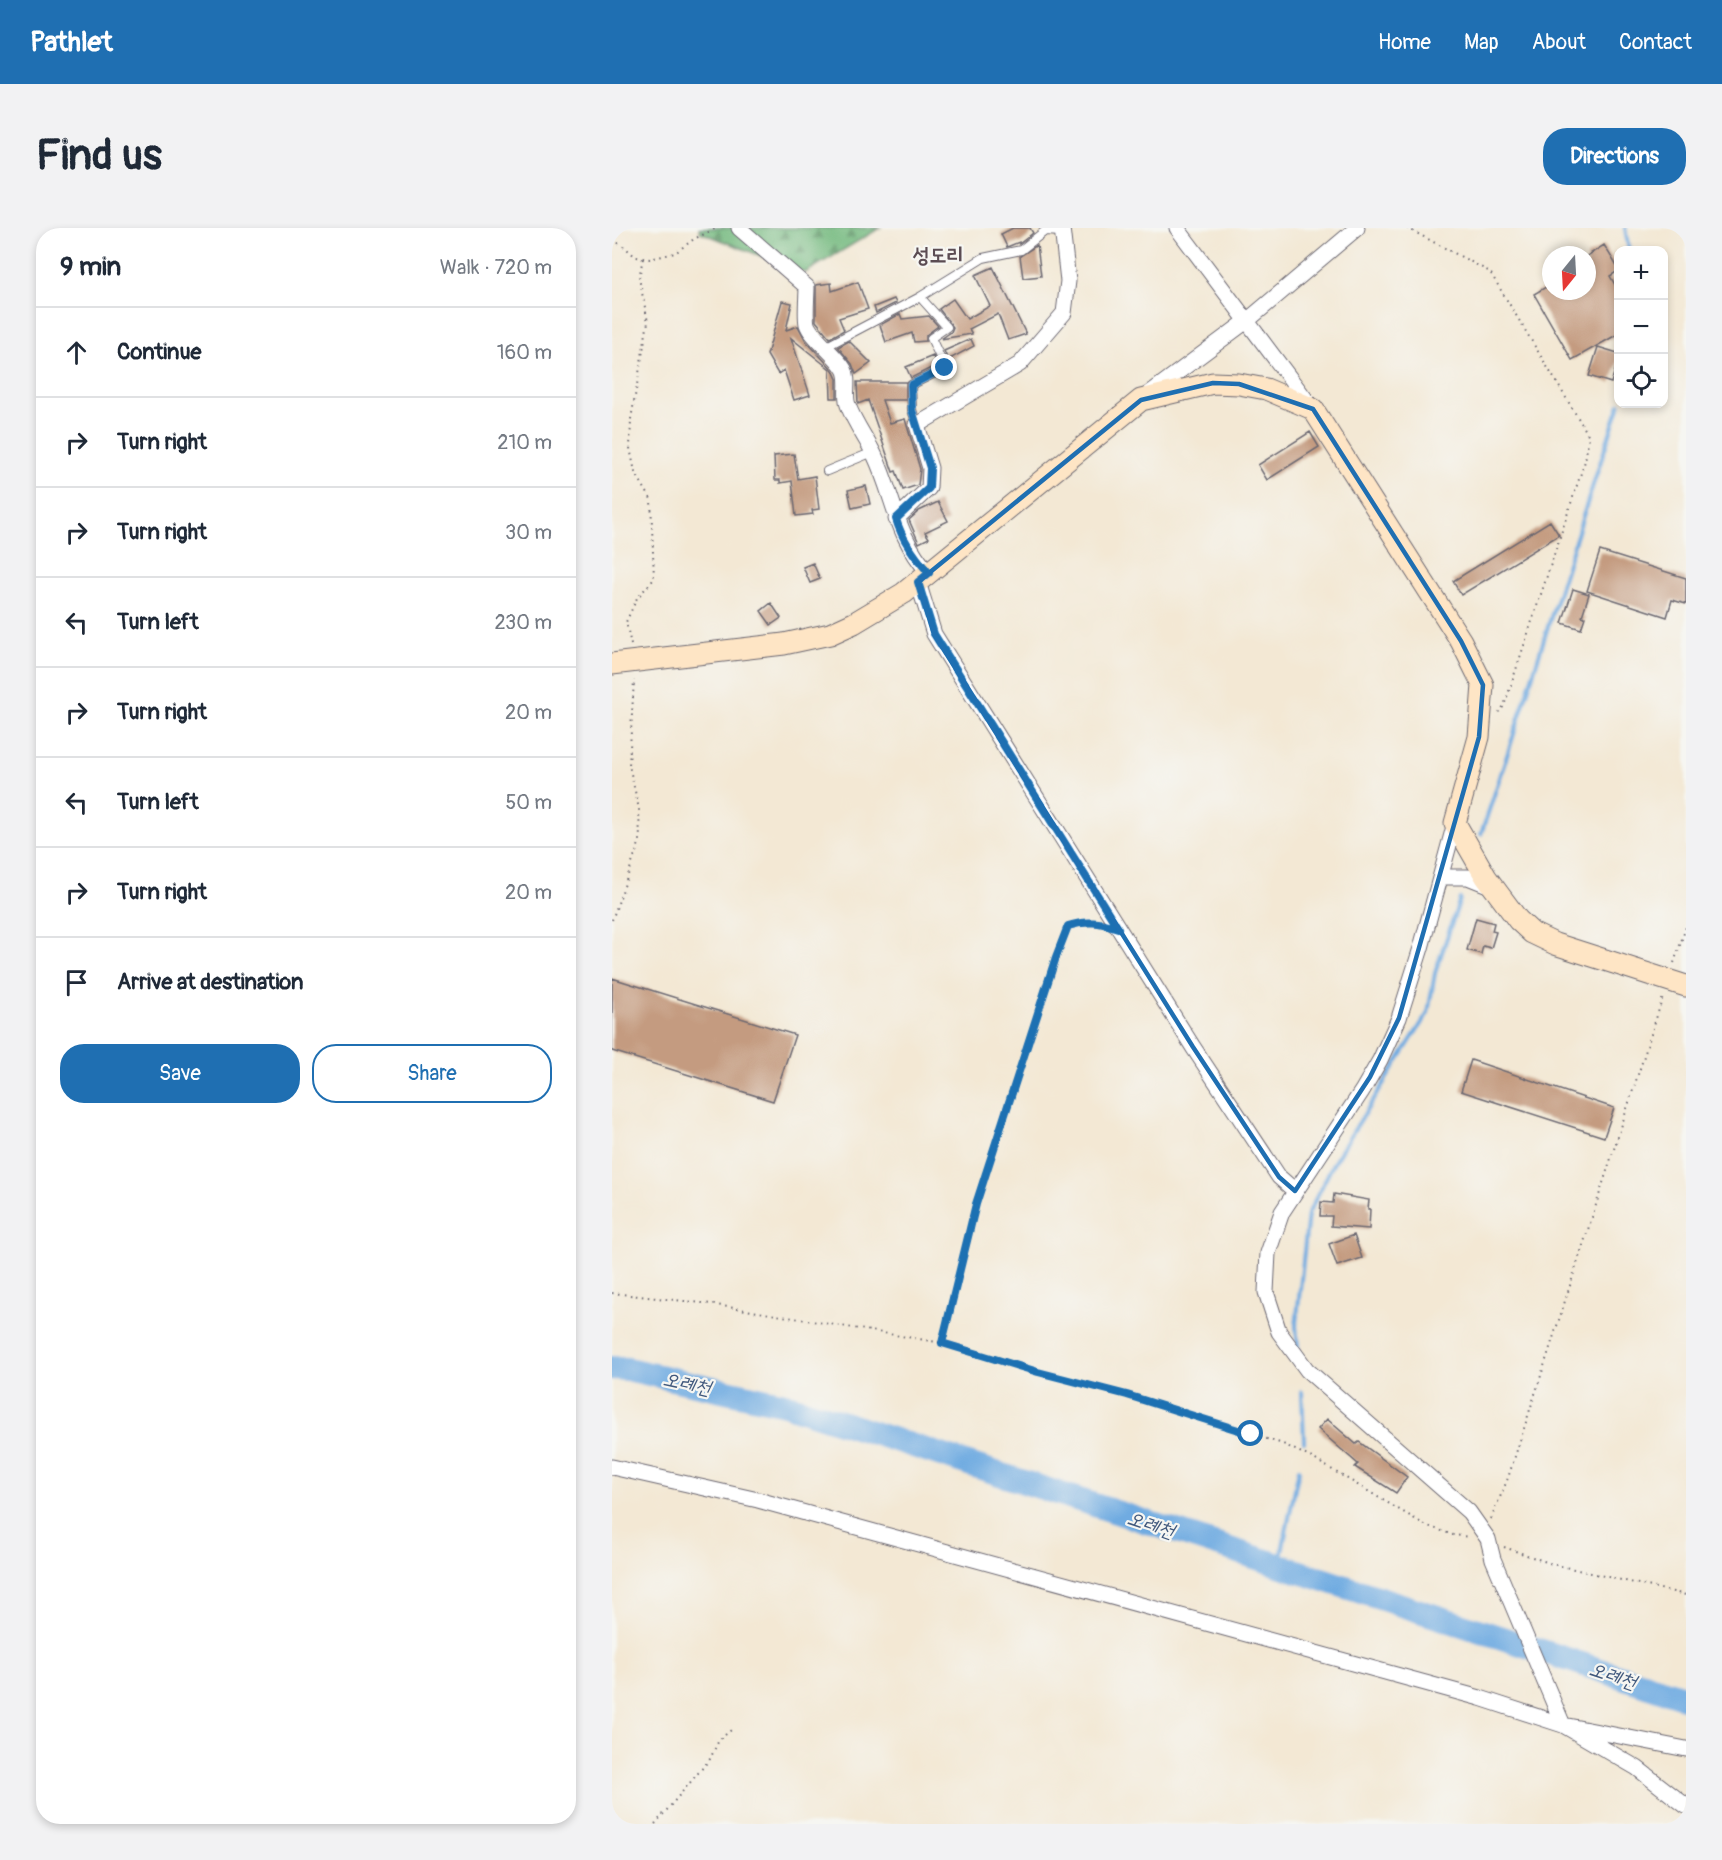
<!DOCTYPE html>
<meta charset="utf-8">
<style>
body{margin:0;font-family:Pangolin,"Poor Story",sans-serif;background:#f2f2f3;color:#1f2937}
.controls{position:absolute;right:18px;top:18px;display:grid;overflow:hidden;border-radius:12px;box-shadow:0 3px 9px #0003}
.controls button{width:54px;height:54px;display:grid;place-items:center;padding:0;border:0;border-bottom:2px solid #e0e1e3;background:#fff;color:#1f2937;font:30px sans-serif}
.compass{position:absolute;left:930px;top:18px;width:54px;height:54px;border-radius:50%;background:#fff;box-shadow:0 3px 9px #0003;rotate:198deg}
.stop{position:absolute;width:18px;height:18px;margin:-14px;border:4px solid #1f6fb2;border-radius:50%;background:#fff}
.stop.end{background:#1f6fb2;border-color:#fff;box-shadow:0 2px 6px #0008}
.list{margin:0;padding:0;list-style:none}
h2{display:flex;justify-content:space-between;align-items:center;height:78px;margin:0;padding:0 24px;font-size:26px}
h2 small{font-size:20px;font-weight:400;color:#747a83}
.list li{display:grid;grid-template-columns:39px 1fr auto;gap:18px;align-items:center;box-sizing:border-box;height:90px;padding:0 24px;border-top:2px solid #e0e1e3}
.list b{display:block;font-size:22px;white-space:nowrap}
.list em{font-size:20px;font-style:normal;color:#747a83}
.actions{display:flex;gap:12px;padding:18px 24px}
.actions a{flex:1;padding:14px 0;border:2px solid #1f6fb2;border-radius:24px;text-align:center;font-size:21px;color:#1f6fb2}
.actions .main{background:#1f6fb2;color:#fff}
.icon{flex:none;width:33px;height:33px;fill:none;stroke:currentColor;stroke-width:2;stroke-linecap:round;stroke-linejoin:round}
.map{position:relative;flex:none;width:1074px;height:1596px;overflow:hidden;border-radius:24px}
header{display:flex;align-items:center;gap:36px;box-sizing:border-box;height:84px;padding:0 30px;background:#1f6fb2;color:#fff}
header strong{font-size:28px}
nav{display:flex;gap:33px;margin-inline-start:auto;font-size:21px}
.intro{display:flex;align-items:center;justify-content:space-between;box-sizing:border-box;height:144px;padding:0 36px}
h1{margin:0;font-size:42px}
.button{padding:15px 27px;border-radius:24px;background:#1f6fb2;color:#fff;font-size:21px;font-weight:700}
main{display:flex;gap:36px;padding:0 36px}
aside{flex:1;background:#fff;border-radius:24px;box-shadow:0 3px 9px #0003}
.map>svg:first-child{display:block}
.forest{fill:url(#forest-firs);stroke:#4a6e5c;stroke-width:1.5}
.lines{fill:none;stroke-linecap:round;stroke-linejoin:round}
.stream{stroke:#70abe1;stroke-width:4}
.river{stroke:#70abe1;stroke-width:24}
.building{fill:#c49b80}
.lane-casing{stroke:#6b6771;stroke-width:10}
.street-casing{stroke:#6b6771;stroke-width:17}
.secondary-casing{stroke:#6b6771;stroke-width:23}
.path{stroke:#6b6771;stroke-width:2;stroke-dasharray:1.5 4.5;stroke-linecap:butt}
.lane{stroke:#fff;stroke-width:8}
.street{stroke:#fff;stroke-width:15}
.secondary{stroke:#fee5c5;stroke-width:21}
.route{stroke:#1f6fb2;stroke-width:8}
.marked{fill:none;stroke:#1f6fb2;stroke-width:4.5;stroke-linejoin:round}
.labels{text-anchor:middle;stroke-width:4.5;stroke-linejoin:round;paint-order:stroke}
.water-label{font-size:20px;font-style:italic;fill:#41597d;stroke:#f6f6f2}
.quarter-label{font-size:21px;font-weight:bold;fill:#5b4c53;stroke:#f6f6f2}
</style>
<header>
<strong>Pathlet</strong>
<nav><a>Home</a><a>Map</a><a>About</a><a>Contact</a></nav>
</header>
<div class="intro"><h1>Find us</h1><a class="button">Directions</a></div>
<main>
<aside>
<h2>9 min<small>Walk · 720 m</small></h2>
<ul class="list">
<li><svg class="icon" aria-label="ahead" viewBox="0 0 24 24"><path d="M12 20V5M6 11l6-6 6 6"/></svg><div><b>Continue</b></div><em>160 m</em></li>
<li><svg class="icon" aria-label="right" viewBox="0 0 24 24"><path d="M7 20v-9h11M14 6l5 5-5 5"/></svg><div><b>Turn right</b></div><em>210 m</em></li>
<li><svg class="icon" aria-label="right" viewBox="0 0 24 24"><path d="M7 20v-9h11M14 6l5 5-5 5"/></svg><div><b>Turn right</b></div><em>30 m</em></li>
<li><svg class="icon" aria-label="left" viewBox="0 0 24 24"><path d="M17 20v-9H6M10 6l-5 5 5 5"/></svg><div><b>Turn left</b></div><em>230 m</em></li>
<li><svg class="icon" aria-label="right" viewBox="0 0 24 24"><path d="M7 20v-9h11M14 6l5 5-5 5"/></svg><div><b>Turn right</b></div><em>20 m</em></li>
<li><svg class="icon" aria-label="left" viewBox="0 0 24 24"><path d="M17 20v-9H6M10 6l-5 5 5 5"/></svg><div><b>Turn left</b></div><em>50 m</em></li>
<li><svg class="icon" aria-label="right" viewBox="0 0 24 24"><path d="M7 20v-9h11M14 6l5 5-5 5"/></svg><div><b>Turn right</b></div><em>20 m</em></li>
<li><svg class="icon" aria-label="arrive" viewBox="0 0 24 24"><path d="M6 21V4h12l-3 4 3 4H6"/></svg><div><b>Arrive at destination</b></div></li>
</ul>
<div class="actions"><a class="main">Save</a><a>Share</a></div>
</aside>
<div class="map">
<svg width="1074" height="1596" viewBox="0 0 1074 1596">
<defs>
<pattern id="forest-firs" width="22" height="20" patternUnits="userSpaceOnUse" patternTransform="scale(1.5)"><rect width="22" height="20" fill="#73b97e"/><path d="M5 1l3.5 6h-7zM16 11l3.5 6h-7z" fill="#5e9668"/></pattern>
</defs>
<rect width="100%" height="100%" fill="#f6f6f2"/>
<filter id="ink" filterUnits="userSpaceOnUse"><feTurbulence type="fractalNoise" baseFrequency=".0167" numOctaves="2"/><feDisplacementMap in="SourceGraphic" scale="12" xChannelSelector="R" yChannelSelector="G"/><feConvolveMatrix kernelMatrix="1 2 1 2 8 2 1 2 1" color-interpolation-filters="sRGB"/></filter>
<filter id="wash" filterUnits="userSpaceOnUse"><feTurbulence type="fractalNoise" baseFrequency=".008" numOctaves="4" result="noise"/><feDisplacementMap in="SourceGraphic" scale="24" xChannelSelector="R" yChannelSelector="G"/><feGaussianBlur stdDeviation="1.35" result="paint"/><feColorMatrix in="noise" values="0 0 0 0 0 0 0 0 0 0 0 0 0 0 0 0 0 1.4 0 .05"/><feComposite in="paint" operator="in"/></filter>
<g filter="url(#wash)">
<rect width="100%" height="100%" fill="#f3e8d4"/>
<path class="forest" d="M87 0H268L193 45 88 4Z"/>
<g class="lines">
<path class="stream" d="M1013 0 1017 22
M869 606C918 463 959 318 1008 176
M686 1120 684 1098 696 986 722 934 816 785 823 745 848 671
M690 1164 692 1214
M667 1338 687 1241"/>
<path class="river" d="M0 1140 15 1141 173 1176 1074 1470"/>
</g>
<g id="blocks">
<path class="building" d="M401 0H418L421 5 407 16V14L395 19 389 6Z
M425 17 429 48 411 50 408 28Z
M992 17 1006 40V43L998 48 1006 62V106L960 132 922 66 939 56V63H975V28Z
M381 39 414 106 396 112 386 86 357 101 360 106 329 111 339 104 341 99 327 81 341 71 355 91 378 78 363 47Z
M246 54 256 81 227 90 232 102 218 110 204 93V57L219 55 220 63Z
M282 71 284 75 264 85 262 79Z
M170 73 180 75 174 102 186 98 194 113 221 142 225 151V170H219L218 141 179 110 198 167 182 172 172 142 166 146 155 127Z
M288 86 290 91 317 88 326 98 314 107V113L302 114 300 105 274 114 268 97Z
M359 111 362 118 336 132 332 123Z
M237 113 259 135 244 146 240 136 226 119Z
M986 119 1006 125V133L999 155 977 148Z
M321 128 325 137 299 150 294 139Z
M245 154H294V172H270L278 195 293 191 308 241 306 257 291 262 284 243 281 244 256 172 246 176Z
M698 204 707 219 655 252 646 237Z
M182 226 186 251 203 248 207 281 200 282 201 286 184 288 180 253 168 255V252H163L162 228Z
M254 258 258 276 240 280 236 262Z
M326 274 336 293 313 304 317 310 307 315 297 292 307 283Z
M938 293 947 307 849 367 841 353Z
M988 323 1074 350V376L1060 372 1055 389 975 363Z
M201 335 208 351 198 355 191 339Z
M961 361 977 366 970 388 973 389 969 401 950 395Z
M159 375 169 390 159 397 149 383Z
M864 690 882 695 880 703 884 704 879 720 871 718 869 726 855 722Z
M0 750 183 807 161 873 0 823Z
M859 832 1002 880 992 909 849 863Z
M722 966 757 972 756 981H758L757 1001 719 998 720 988H708L709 974 721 975Z
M742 1007 750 1030 725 1038 717 1016Z
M715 1191 744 1216 747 1214 795 1249 784 1265 743 1239 746 1236 706 1201Z"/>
</g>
</g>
<g filter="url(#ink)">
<use href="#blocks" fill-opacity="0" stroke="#6b6771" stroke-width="1.5"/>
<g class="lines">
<defs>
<path id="lane" d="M215 118 308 69 371 30 409 22 433 3 449 4
M305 197 300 182 299 157 333 140 319 110 335 99 308 69
M215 243 261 224"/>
<path id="street" d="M127 0 195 59C195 69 193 87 195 96 199 109 224 127 232 141 238 151 232 167 236 177 242 194 254 210 262 226 283 270 283 307 317 345
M565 0 701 181
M534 168 636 92 745 0
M284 291 317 260 318 240 305 197 408 136 452 85 456 53 450 0
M306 354 322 406 581 819 667 949 683 963
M843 595 809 720 787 790 768 832 750 863 670 984 656 1025 654 1064 667 1104 695 1142 857 1284 876 1311 881 1331 951 1497 1025 1540 1074 1578
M829 649H856L881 659
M0 1239 146 1272 868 1470 951 1497 1074 1521"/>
<path id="secondary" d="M0 436 172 416 218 406 242 395 292 365 529 172 601 155 627 156 654 161 701 181 849 413 871 457 867 509 843 595 874 649 906 692 920 705 943 716 1074 758"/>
</defs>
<use href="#lane" class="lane-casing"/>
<use href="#street" class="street-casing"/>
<use href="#secondary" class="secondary-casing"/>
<path class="path" d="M795 0 878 44 977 208 973 233 892 478 887 484
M0 13 9 16 24 29 38 31 63 25 82 11 105 0
M19 417 14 394 25 370 42 351 39 271 23 244 18 220 19 191 36 94 27 50 31 30
M0 692 28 613 27 581 17 537 22 452
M1062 735 1074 699
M0 1065 99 1076 330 1115 426 1144 515 1167 671 1216 702 1231 813 1297 841 1307 858 1309
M330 1115 364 976 444 729 456 698 469 694H487
M879 1291 896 1250 1051 769
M892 1319 940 1336 1074 1367
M43 1596 98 1531 107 1512 119 1502"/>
<use href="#lane" class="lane"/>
<use href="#street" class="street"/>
<use href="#secondary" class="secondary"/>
</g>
</g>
<g class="lines" filter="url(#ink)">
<path class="route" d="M333 140 299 157 300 182 318 240 317 260 284 291C290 312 303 329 317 345L306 354 322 406 506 700C488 694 474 692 456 698L444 729 364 976 330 1115 426 1144 515 1167 639 1206"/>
</g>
<path class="marked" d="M601 155 627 156 701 181 849 413 871 457 867 509 787 790 758 849 683 963 667 949 581 819 322 406 306 354 529 172Z"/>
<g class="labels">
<g class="water-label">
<text transform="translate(75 1155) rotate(12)" y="7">오례천</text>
<text transform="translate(539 1296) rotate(18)" y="7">오례천</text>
<text transform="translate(1001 1447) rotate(18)" y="7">오례천</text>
</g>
<g class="quarter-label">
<text x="326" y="34">성도리</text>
</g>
</g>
</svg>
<div class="controls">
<button>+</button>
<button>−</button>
<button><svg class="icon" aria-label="locate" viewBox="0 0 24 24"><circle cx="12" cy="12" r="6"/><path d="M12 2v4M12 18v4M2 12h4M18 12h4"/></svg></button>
</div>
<svg class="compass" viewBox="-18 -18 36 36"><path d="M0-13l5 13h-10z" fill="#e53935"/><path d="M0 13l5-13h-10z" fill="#747a83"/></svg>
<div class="stop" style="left:639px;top:1206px"></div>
<div class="stop end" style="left:333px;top:140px"></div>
</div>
</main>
